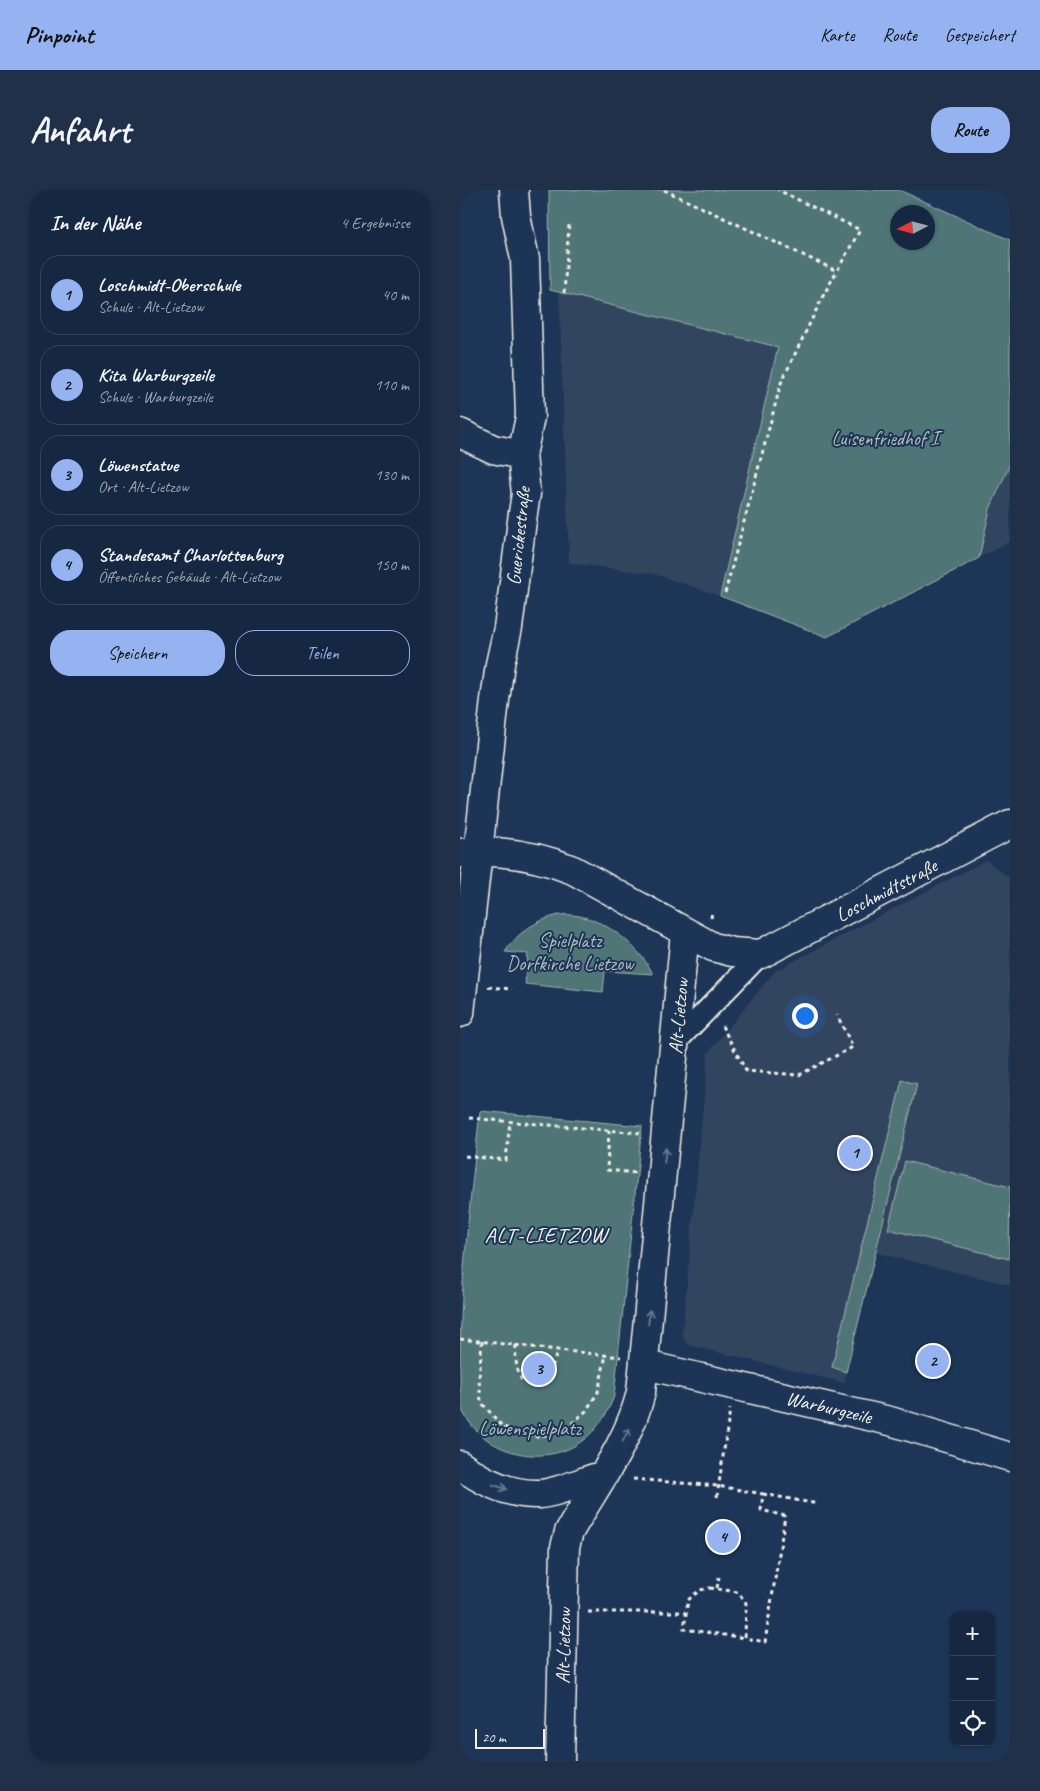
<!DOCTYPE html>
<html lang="de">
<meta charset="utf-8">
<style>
body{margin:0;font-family:Caveat,sans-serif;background:#1f3048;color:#f1f3f6}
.controls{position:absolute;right:15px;bottom:15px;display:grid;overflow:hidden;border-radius:10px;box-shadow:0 1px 4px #0004}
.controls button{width:45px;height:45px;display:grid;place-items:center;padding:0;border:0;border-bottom:1px solid #35445a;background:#162841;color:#f1f3f6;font:25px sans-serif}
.compass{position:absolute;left:430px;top:15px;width:45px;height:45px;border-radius:50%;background:#162841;box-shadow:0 1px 4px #0004;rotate:264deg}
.scale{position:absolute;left:15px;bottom:12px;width:70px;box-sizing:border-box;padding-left:5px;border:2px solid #f4f1e8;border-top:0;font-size:14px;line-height:18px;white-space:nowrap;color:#f4f1e8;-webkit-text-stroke:4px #1d3557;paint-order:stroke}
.you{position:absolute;left:344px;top:825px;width:18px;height:18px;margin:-12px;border:4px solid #fff;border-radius:50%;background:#1a73e8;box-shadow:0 0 0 8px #1a73e833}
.badge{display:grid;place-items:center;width:32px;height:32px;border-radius:50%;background:#95b2f1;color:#111;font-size:16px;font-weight:700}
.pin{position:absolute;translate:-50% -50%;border:2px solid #fff;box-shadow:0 1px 5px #0006}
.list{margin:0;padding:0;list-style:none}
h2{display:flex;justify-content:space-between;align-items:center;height:65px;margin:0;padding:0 20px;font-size:21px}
h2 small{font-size:16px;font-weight:400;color:#9ea6b1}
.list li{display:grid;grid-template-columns:32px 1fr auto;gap:15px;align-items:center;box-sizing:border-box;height:80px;margin:0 10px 10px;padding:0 10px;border:1px solid #35445a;border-radius:20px}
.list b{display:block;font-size:19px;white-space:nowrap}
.list p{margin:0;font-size:16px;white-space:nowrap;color:#9ea6b1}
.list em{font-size:16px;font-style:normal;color:#9ea6b1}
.actions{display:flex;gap:10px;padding:15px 20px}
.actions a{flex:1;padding:11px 0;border:1px solid #95b2f1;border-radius:20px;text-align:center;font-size:18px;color:#95b2f1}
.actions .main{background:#95b2f1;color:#111}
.icon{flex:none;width:28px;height:28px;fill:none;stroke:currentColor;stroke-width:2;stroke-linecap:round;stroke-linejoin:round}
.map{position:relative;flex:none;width:550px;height:1571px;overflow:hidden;border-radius:20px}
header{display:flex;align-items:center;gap:30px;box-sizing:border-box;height:70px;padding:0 25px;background:#95b2f1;color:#111}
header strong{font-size:24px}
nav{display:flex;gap:28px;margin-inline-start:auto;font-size:18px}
.intro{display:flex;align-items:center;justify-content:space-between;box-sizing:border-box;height:120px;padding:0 30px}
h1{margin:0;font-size:35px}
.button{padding:12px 22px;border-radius:20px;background:#95b2f1;color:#111;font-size:18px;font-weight:700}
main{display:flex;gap:30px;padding:0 30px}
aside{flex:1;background:#162841;border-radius:20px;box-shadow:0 1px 4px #0004}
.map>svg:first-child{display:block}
.built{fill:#33455e}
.green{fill:#507576;stroke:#a2b3af;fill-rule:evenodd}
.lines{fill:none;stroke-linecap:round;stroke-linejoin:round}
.pedestrian-casing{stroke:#f4f1e8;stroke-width:24}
.minor-casing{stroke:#f4f1e8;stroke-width:31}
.path{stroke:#f4f1e8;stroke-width:3;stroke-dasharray:4 4;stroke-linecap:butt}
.pedestrian{stroke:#1d3557;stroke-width:20}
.minor{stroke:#1d3557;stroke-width:28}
.oneway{stroke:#68778a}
.labels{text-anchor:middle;stroke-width:4;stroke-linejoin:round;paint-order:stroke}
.park-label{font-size:20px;fill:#b2bfba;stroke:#1d3557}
.street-label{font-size:20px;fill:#f4f1e8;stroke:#1d3557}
.quarter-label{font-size:22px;letter-spacing:1px;fill:#f4f1e8;stroke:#1d3557}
</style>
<header>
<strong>Pinpoint</strong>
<nav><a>Karte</a><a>Route</a><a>Gespeichert</a></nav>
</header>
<div class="intro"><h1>Anfahrt</h1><a class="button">Route</a></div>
<main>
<aside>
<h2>In der Nähe<small>4 Ergebnisse</small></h2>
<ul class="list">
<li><span class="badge">1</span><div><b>Loschmidt-Oberschule</b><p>Schule · Alt-Lietzow</p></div><em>40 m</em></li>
<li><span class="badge">2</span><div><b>Kita Warburgzeile</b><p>Schule · Warburgzeile</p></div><em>110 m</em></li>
<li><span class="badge">3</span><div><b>Löwenstatue</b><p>Ort · Alt-Lietzow</p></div><em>130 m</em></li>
<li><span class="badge">4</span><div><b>Standesamt Charlottenburg</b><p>Öffentliches Gebäude · Alt-Lietzow</p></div><em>150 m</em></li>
</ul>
<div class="actions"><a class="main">Speichern</a><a>Teilen</a></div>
</aside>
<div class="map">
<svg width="550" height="1571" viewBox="0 0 550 1571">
<rect width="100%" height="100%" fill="#1d3557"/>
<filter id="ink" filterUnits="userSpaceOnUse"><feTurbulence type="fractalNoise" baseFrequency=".02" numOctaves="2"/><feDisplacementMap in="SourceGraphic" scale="10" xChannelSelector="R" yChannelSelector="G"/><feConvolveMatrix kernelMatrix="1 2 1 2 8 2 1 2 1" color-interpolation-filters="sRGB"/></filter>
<g filter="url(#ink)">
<path class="built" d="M99 102 318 157 260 406 194 384 109 373Z
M550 274V351L519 368 530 319Z
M526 670 550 689V1095L417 1063 384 1193 228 1155 222 1146 248 863 315 781Z"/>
<path class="green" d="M89 0H439L550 50V274L530 319 519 368 367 447 260 406 318 157 90 100ZM468 22V52H438V22Z
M99 725C136 721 177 752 193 784L145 781 143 802 65 794 68 764 45 762C58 742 76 730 99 725Z
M442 890 457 894 386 1182 372 1177Z
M20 921 182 936 154 1206C144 1235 122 1259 91 1264 55 1270 18 1253 2 1220 0 1207 0 1188 0 1174 0 1090 11 1005 20 921Z
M445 971 550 997 549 1069 428 1039Z"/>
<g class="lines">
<defs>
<path id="pedestrian" d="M216 852 301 764"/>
<path id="minor" d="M0 243 33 259 62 265
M0 663C39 659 76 665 113 680L253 757 272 762 301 764 550 634
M0 823 35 510 40 474 48 438 63 323 66 304 62 265 70 227 65 69 56 26 54 0
M185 1175 430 1231 550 1267
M0 1275C23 1292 51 1305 80 1304 97 1303 123 1291 141 1286
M100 1571 105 1357 109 1342C135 1296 169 1253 181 1202L225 742"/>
</defs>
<use href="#pedestrian" class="pedestrian-casing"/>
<use href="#minor" class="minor-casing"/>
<path class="path" d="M204 0 377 81
M104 103 109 35
M265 403 321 193 364 104 400 40 318 0
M251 728 252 721
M28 797 52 799
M262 836 286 881 339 885 393 857 377 825
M9 928 180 943
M149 940 147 980 176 983
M5 966 46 970 50 931
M0 1149 161 1167
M22 1151 19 1189 21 1212 42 1236 67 1247 85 1245 107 1238 126 1221 138 1202 146 1165
M56 1155C55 1168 56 1181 63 1192L76 1196 87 1192 98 1160
M173 1289 258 1296 303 1304 301 1320 325 1326 305 1452 285 1448
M303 1304 358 1314
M257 1307 270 1219
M250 1398 278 1402 286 1413 285 1448 224 1439 228 1410 240 1400Z
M257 1398 259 1387
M128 1422H225"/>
<use href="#pedestrian" class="pedestrian"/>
<use href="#minor" class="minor"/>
</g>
<defs><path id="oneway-shaft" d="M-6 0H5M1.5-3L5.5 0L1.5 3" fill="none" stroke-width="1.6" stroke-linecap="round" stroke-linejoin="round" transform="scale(1.25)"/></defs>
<g class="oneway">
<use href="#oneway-shaft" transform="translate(205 965) rotate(-84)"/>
<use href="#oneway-shaft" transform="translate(189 1127) rotate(-84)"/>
<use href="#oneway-shaft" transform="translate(166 1245) rotate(-62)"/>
<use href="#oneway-shaft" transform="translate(40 1297) rotate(18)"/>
</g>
</g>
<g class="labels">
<g class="park-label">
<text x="425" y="255">Luisenfriedhof I</text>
<text x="110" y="757">Spielplatz<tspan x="110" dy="23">Dorfkirche Lietzow</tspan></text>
<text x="70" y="1245">Löwenspielplatz</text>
</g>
<g class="street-label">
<text transform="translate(58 346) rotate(-84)" y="7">Guerickestraße</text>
<text transform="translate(426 700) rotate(-28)" y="7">Loschmidtstraße</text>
<text transform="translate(218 826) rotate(-85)" y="7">Alt-Lietzow</text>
<text transform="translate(369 1217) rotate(13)" y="7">Warburgzeile</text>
<text transform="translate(103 1456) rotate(-89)" y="7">Alt-Lietzow</text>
</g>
<g class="quarter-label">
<text x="86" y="1052">ALT-LIETZOW</text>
</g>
</g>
</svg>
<div class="controls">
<button>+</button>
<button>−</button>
<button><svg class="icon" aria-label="locate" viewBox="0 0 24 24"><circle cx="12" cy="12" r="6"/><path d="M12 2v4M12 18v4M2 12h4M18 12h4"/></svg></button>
</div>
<svg class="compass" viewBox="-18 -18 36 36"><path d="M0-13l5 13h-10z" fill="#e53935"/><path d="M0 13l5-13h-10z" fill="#9ea6b1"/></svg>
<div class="scale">20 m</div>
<div class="you"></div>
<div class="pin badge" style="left:395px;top:963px">1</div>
<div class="pin badge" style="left:473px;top:1171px">2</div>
<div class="pin badge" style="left:79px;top:1179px">3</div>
<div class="pin badge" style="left:263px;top:1347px">4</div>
</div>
</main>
